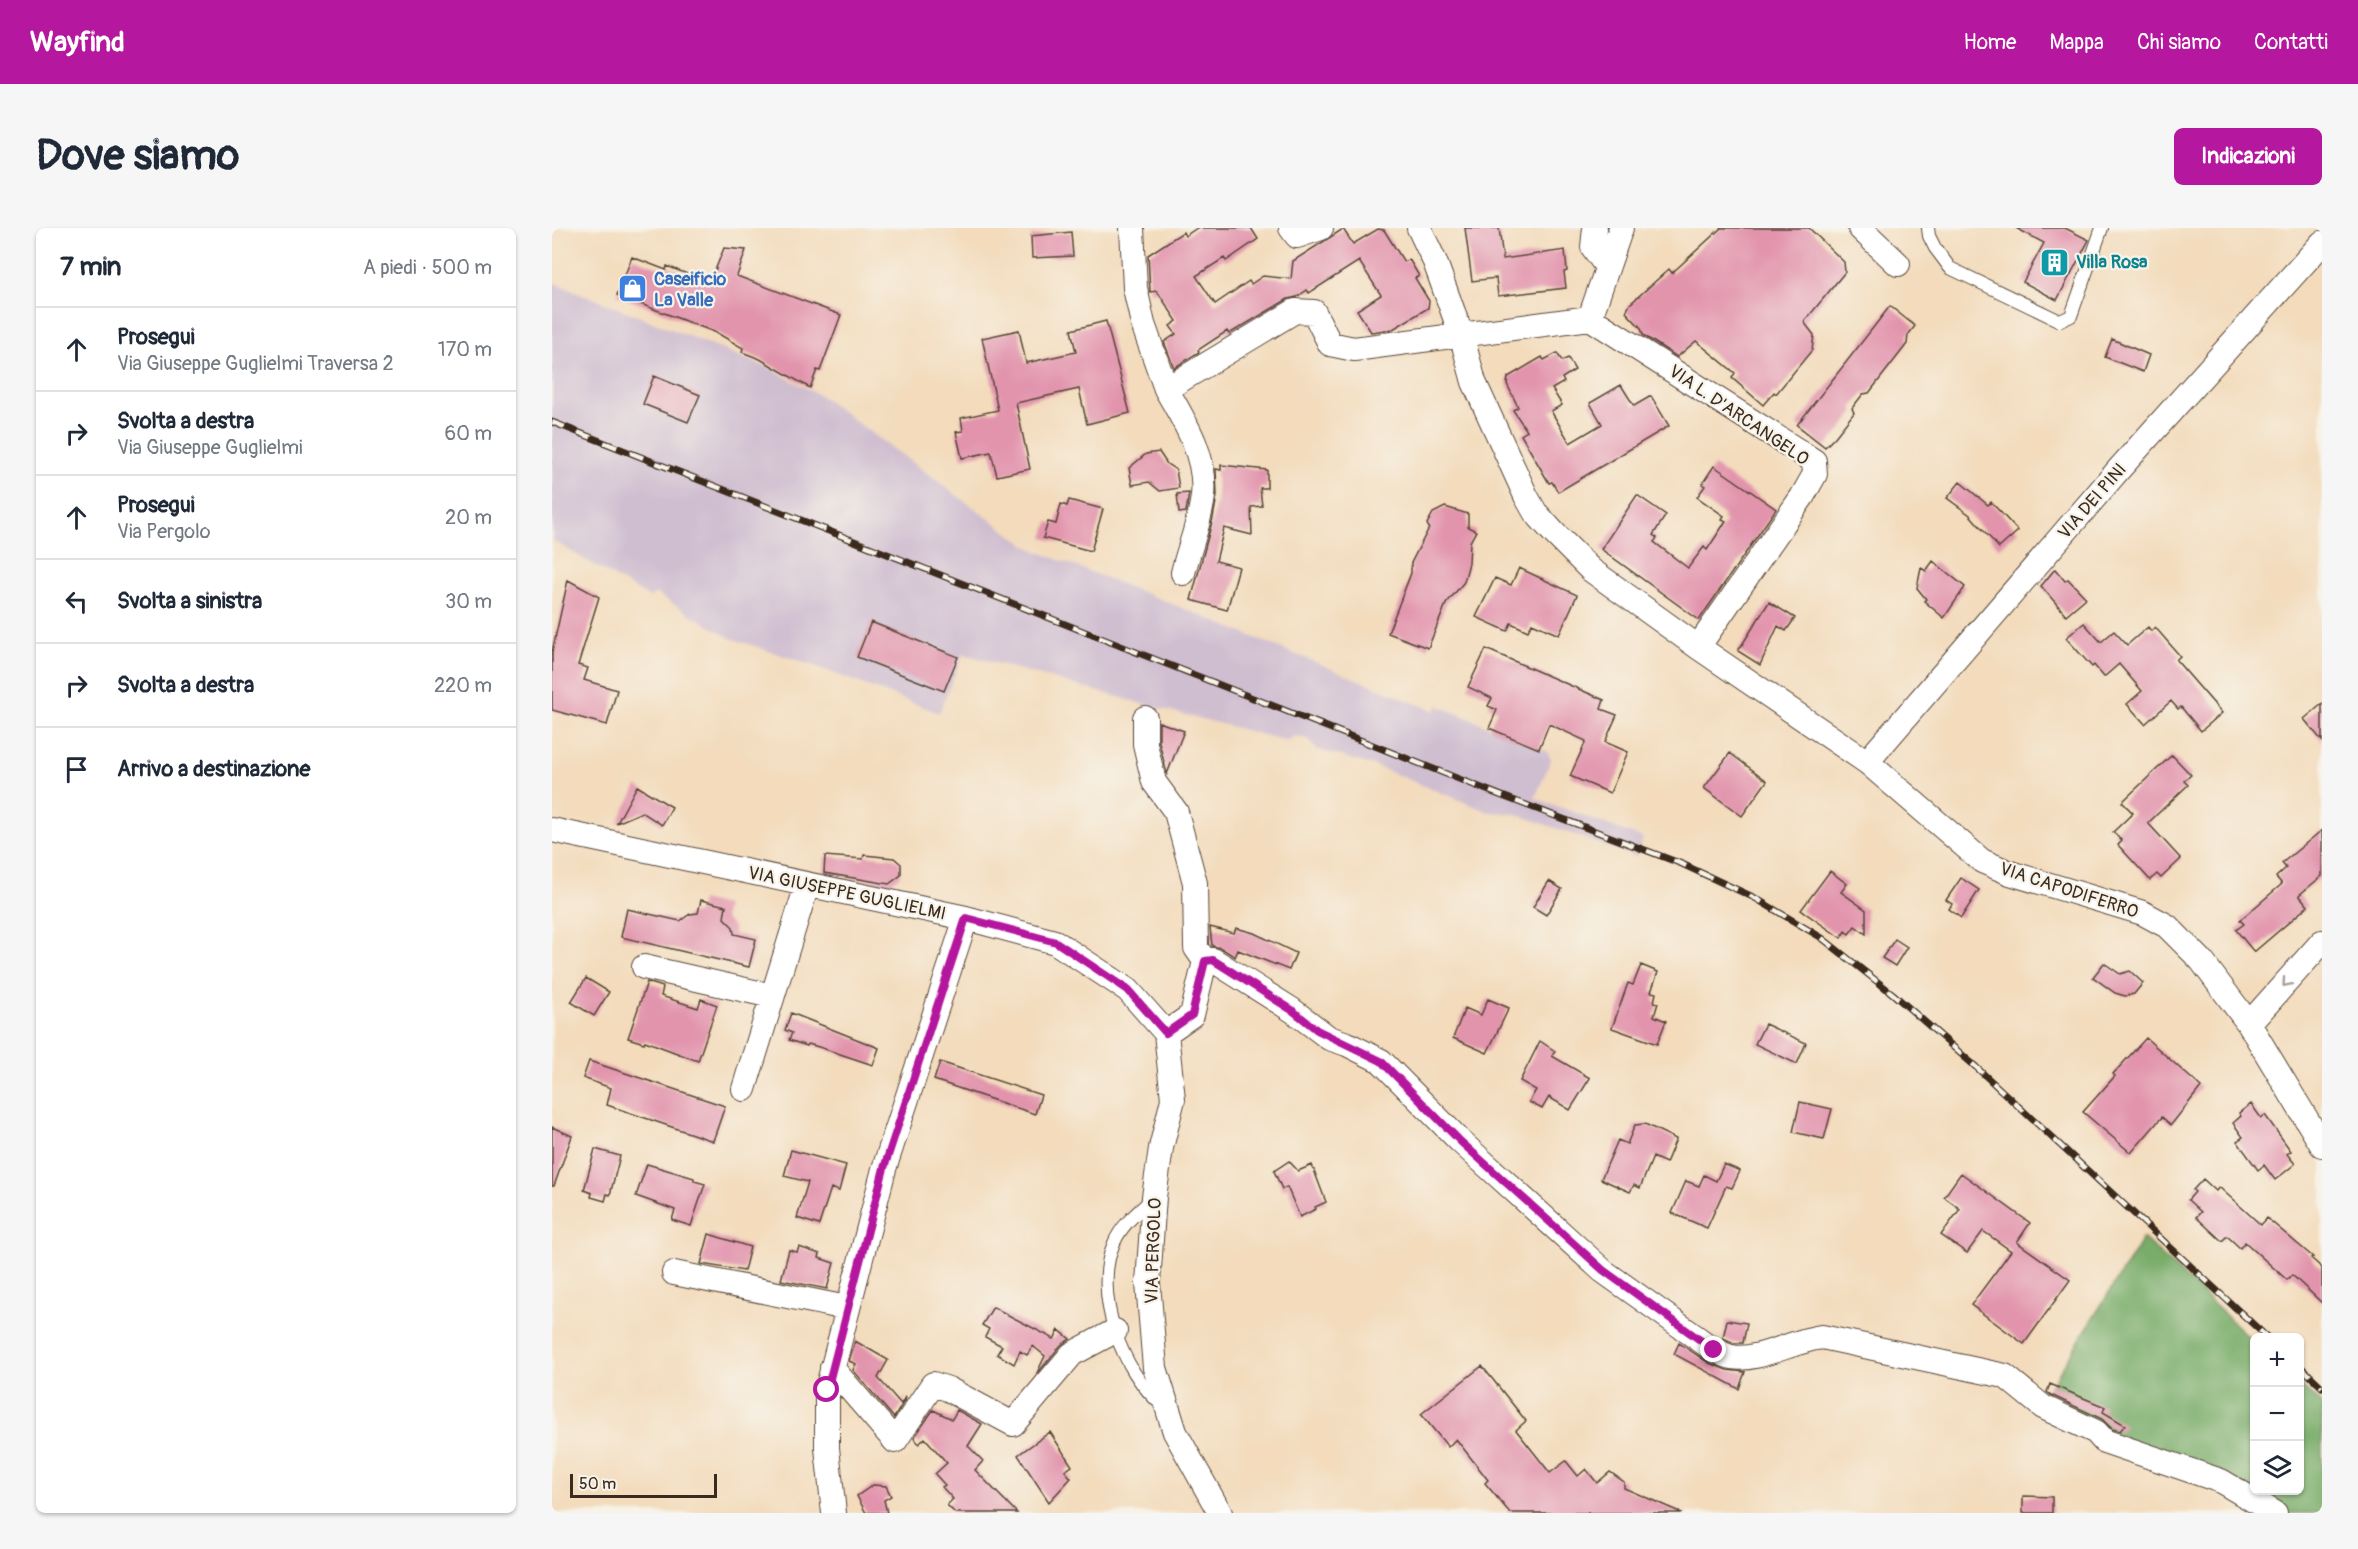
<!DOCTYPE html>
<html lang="it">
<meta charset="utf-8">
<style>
body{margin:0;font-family:Pangolin,sans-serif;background:#f6f6f7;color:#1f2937}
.controls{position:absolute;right:18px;bottom:18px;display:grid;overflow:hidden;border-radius:9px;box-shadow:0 2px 4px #0004}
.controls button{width:54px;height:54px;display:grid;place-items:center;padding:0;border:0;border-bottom:2px solid #e0e1e3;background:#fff;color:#1f2937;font:30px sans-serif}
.scale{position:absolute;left:18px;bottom:15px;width:147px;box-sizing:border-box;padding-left:6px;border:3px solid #3b2a1e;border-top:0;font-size:16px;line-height:21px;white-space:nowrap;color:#3b2a1e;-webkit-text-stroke:4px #f7f3e8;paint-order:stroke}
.stop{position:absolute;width:18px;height:18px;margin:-14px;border:4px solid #b5179e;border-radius:50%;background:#fff}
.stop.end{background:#b5179e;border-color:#fff;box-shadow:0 2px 6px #0008}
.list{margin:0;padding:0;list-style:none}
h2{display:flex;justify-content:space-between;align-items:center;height:78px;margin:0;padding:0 24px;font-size:26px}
h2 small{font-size:20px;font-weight:400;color:#747a83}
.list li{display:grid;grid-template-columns:39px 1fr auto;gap:18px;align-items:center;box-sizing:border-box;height:84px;padding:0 24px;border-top:2px solid #e0e1e3}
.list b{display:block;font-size:22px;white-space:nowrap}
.list p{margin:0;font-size:20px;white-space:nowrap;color:#747a83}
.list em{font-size:20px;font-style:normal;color:#747a83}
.icon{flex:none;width:33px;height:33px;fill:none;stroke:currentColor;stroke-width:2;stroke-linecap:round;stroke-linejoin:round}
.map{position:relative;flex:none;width:1770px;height:1285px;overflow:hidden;border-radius:9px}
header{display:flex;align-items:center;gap:36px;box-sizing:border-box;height:84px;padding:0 30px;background:#b5179e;color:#fff}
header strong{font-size:28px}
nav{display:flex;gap:33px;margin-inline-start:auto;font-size:21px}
.intro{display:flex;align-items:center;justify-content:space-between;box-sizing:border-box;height:144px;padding:0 36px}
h1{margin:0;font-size:42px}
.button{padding:15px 27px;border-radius:9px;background:#b5179e;color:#fff;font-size:21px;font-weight:700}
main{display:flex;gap:36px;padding:0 36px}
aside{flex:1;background:#fff;border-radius:9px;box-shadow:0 2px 4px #0004}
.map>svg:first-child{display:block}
.industrial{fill:#cfbdd0}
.forest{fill:#78ac69;stroke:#5a6b44;stroke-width:1.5}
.building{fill:#e294ad}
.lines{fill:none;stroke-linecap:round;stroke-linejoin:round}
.lane-casing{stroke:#574536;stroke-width:14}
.street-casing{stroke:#574536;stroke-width:26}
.lane{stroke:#fff;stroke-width:12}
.street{stroke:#fff;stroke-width:24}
.rail-casing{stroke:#3b2a1e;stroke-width:7}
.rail{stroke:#f7f3e8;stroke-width:4.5;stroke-dasharray:14;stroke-linecap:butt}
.oneway{stroke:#a79f9a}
.route{stroke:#b5179e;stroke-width:8}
.labels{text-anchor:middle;stroke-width:4.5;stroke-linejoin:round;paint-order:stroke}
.culture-label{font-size:18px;font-weight:bold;fill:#0d838f;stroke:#f7f3e8;text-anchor:start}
.shop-label{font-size:18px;font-weight:bold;fill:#366cbe;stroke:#f7f3e8;text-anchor:start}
.street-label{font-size:18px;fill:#3b2a1e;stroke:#f7f3e8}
</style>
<header>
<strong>Wayfind</strong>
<nav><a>Home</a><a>Mappa</a><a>Chi siamo</a><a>Contatti</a></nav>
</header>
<div class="intro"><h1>Dove siamo</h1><a class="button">Indicazioni</a></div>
<main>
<aside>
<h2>7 min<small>A piedi · 500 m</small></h2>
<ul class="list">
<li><svg class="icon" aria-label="ahead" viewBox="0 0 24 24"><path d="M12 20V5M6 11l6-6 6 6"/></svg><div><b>Prosegui</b><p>Via Giuseppe Guglielmi Traversa 2</p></div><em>170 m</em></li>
<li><svg class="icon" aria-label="right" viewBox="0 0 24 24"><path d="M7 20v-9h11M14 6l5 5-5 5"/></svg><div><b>Svolta a destra</b><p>Via Giuseppe Guglielmi</p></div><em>60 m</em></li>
<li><svg class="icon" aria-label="ahead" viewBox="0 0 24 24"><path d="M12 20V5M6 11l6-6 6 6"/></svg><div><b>Prosegui</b><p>Via Pergolo</p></div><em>20 m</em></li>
<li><svg class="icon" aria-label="left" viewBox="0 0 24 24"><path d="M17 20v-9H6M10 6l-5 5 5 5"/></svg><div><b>Svolta a sinistra</b></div><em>30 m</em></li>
<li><svg class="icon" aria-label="right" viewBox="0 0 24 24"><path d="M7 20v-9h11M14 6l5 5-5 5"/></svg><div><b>Svolta a destra</b></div><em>220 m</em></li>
<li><svg class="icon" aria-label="arrive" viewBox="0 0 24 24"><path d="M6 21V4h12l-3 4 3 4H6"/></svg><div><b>Arrivo a destinazione</b></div></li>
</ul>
</aside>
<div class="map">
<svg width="1770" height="1285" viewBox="0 0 1770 1285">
<rect width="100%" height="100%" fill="#f7f3e8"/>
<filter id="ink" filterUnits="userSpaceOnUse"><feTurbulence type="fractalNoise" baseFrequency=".0167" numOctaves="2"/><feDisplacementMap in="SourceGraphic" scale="12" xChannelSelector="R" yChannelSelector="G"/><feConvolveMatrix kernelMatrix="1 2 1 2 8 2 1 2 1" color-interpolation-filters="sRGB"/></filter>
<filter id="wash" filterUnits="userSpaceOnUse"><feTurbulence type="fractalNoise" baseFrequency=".008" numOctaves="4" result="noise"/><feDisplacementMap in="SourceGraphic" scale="24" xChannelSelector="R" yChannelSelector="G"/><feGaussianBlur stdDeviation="1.35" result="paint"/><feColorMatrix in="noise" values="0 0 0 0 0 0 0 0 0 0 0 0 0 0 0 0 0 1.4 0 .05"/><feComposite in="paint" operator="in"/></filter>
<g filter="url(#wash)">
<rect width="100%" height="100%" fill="#f3dbbc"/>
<path class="industrial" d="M0 54 217 140 269 168 473 317 487 324 618 375 883 483 885 477 995 523 999 532 983 570 1091 610 1084 629 964 586 937 584 823 538 764 521 755 511 742 508 737 513H735L591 476 411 426 387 485 268 440 178 410 103 365 98 370 0 312Z"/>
<path class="forest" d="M1591 1010 1702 1114V1262H1748V1156L1770 1177V1285H1733L1489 1174Z"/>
<g id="blocks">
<path class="building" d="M645 0H699L706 11 674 33 672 30 644 48 663 76 697 53 699 56 711 48 739 51 741 33 791 1 801 16 826 1 832 2 852 34 857 31 867 48 863 50 877 73 876 80 841 101 819 104 805 82 829 67 807 33 757 65 755 62 745 69 736 71 677 106 675 103 646 122 647 124 622 140 612 114 624 106 618 98 625 93 605 63 598 64 596 27 631 4 633 8Z
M913 0H947L951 31 1013 22 1015 43 1012 44 1014 60 946 68 944 50 920 53Z
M1169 0H1257L1292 34 1293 44 1252 94 1262 107 1260 122 1224 166 1222 164 1211 177 1180 150 1183 145 1144 113 1125 129 1091 107 1089 100 1074 84 1078 76 1117 41 1120 45Z
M1464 0H1513L1537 12 1505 72 1471 54 1492 15Z
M519 4 521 28 480 30 479 8Z
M172 20 194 22 185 48 289 87 268 143 265 142 258 160 208 131 190 124 191 120 165 105 65 67 80 29 114 42 115 38 158 55Z
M1338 78 1363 98 1356 107 1355 116 1317 165 1311 166 1300 180 1302 185 1283 209 1273 219 1245 197Z
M554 93 578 185 535 196 527 161 464 175 478 241 445 248 439 224 410 230 404 204 411 203 409 190 446 182 430 110 467 102 474 135 524 124 519 102Z
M1560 111 1597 127 1591 144 1553 129Z
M1005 125 1010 133 1016 130 1023 142 1010 150 1012 154 1000 161 1010 177 999 183 1018 215 1050 196 1038 175 1069 157 1082 178 1099 168 1117 198 1006 264 1000 254 997 255 969 207 975 203 961 182 966 179 955 156 956 149 990 129 992 132Z
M102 148 148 167 136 194 91 176Z
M607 224 615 236 624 242 627 260 608 263 597 254 580 257 577 240 594 226Z
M669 237 715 242V260H708L710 278 699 279 700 307 672 300 664 333 687 339 675 382 639 372 661 290 665 268 664 241 669 242Z
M1162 238 1224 281 1147 392 1049 321 1085 267 1114 287 1101 307 1105 310 1102 314 1136 340 1152 319 1155 322 1174 293 1170 291 1172 288 1145 269 1153 258 1150 256Z
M1408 254 1436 277 1439 274 1466 303 1447 320 1418 287 1395 270Z
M637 265 634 284 627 285 625 266Z
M517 272 551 281 539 323 491 310 496 294 504 296 509 276 515 278Z
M893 279 916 286V299L924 303 918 314 917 335 912 354 894 376 876 420 836 405 859 345V335L877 300 875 296 881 285Z
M1381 333 1413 359 1392 390 1372 373 1374 371 1365 360 1369 340 1374 343Z
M967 340 1025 367 1007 407 980 395 976 403 959 395 955 403 924 389 943 350 959 357Z
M1503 341 1513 353 1516 351 1534 370 1514 387 1489 358Z
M16 352 47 369 26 437 36 440 32 452 65 462 55 497 0 482V424Z
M1217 374 1243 390 1234 403 1226 398 1208 437 1186 423Z
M319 394 406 429 392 463 305 429Z
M1532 395 1549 414 1562 403 1575 417 1596 399 1599 403 1603 399 1628 428 1624 432 1670 485 1649 503 1629 479 1626 481 1619 473 1593 496 1575 476 1590 463 1567 436 1552 449 1542 437 1540 439 1514 410Z
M934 421 1052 472 1049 481 1065 487 1053 514 1076 524 1058 565 1018 548 1034 513 997 496 987 521 937 500 945 482 936 478 940 470 916 459Z
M1770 476V513L1752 491Z
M607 494 632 503 615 546 607 514Z
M1178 525 1215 553 1190 588 1152 560Z
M1620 527 1639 547 1632 553 1636 557 1596 595 1629 631 1609 650 1605 646 1598 652 1566 617 1570 613 1561 604 1581 585 1570 574Z
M85 558 120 579 110 597 90 584 65 595Z
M1770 602V648L1747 667 1756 678 1702 724 1684 702 1692 696 1688 692 1730 656 1724 649 1734 640 1730 635Z
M312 627 342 630 349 636V647L337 656 272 645 273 628 311 631Z
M1278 643 1295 656 1289 664 1314 682V706L1303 698 1297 706 1293 703 1289 710 1249 682Z
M1409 650 1427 662 1409 690 1397 681 1400 676 1394 672Z
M997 653 1010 661 994 687 981 679Z
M149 672 174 678 172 690 181 699 182 706 204 711 197 739 69 709 75 681 128 693 138 686 146 685Z
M658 699 682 705 684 700 702 705 744 725 737 742 686 722 683 729 669 720 660 718Z
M1343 711 1355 719 1343 738 1330 730Z
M1552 735 1568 746 1578 743 1591 755 1582 766 1573 768 1563 765 1541 749Z
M1089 737 1106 744 1099 764 1104 765 1102 774 1106 775 1102 788 1114 793 1105 816 1060 800 1076 755 1081 757Z
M34 750 57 764 42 788 19 774Z
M95 754 111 759 109 768 146 780 149 771 165 777 146 833 93 813 92 815 76 810Z
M936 771 957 780 935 825 901 810 913 780 929 787Z
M239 785 327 820 321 837 270 820 256 816 255 818 237 812 240 805 233 802Z
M1213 796 1254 815 1245 836 1203 816Z
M1594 810 1649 859 1619 897 1610 889 1579 925 1531 884 1563 848 1561 846Z
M988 813 1003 823 1000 828 1038 850 1018 882 997 869 990 881 977 874 984 862 968 853Z
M37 833 173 878 161 913 55 877 59 860 31 850Z
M388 834 489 867 483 886 382 852Z
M1248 874 1280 881 1272 911 1241 904Z
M1699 876 1709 890 1713 887 1739 923 1735 926 1743 936 1723 952 1712 937 1706 942 1685 913 1691 909 1681 895 1689 888 1687 885Z
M1093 896 1124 911 1114 935 1101 929 1088 960 1082 957 1078 964 1049 951 1066 912 1075 916 1083 897Z
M0 899 20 908 2 958H0Z
M43 921 68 928 58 967 55 966 53 973 39 969 40 965 32 962Z
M239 922 294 937 287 963 279 960 267 997 245 990 256 954 232 948Z
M737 933 746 943 760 937 774 974 763 979 764 981 748 989 735 959 730 961 722 943Z
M95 936 142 950V953L153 956 139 998 120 992 123 982 84 968Z
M1172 936 1188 943 1180 960 1174 958 1155 1000 1120 985 1134 953 1147 958 1152 947 1164 953Z
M1409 945 1478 995 1465 1014 1518 1052 1472 1116 1419 1077 1459 1023 1431 1003 1415 1025 1389 1007 1408 981 1392 969Z
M1651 951 1664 963 1667 959 1709 997 1715 990 1761 1029 1759 1030 1770 1040V1075L1740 1047 1735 1052 1693 1014 1688 1020 1675 1008 1670 1013 1644 989 1649 984 1636 972 1643 964 1641 962Z
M157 1006 198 1019 192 1043 149 1036Z
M247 1019 268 1026 267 1030 282 1035 275 1061 229 1052 237 1022 245 1024Z
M441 1079 502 1111 507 1102 518 1111 509 1117 484 1147 493 1128 481 1118 475 1127 468 1123 462 1136 445 1126 450 1118 433 1109 437 1101 430 1097Z
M1175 1092 1195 1095 1191 1115H1182L1171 1110Z
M303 1113 336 1132 326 1150 349 1176 353 1169 354 1170 342 1190 301 1142 304 1136 297 1133Z
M1127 1115 1157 1135 1175 1142 1193 1144 1187 1161 1122 1126Z
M930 1138 974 1193 964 1202 998 1245 1014 1233 1026 1248 1034 1241 1045 1255 1058 1244 1072 1254V1260L1130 1285H958L933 1255 936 1252 904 1211 896 1219 869 1186Z
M1498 1156 1553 1179 1551 1184 1573 1197 1568 1203 1560 1201 1550 1191 1499 1167 1495 1164Z
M381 1182 400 1191 405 1182 430 1196 416 1218 431 1233 423 1242 465 1285H403L395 1277 401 1271 390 1259 393 1257 383 1246 395 1235 373 1210 367 1216 362 1210Z
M498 1204 520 1238 513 1243 519 1250 497 1274 466 1227Z
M321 1257 334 1258 339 1268 332 1272 335 1285H314L305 1268Z
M1471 1268 1500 1269V1285H1471Z"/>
</g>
</g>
<g filter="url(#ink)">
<use href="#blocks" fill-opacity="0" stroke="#574536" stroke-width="1.5"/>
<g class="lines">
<defs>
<path id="lane" d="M1376 0 1377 8 1383 20 1398 40 1508 93 1519 88 1550 0
M601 970C586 984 570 996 562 1015 540 1065 570 1145 611 1178"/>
<path id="street" d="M580 0 583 60 591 96 614 161 743 83 762 84 778 116 802 121 1038 90
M739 0 745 8 769 0
M867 0 883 34 909 106 922 154 974 268 983 284 1002 305 1039 342 1146 419 1315 534 1430 633 1458 645 1591 685 1615 698 1649 732 1697 796 1770 917
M1043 0 1041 19 1055 39
M1308 0 1346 36
M1038 90 1262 233 1263 246 1250 269 1146 419
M1038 90 1069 0
M614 161C633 194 655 229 651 268 648 294 637 320 631 345
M593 490V516L602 554 624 584 643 655 644 720 653 733
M1315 534 1568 240 1770 15
M0 602 414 690 503 714 576 762 614 805 621 871 609 920 602 969 596 1055 603 1140 623 1204 668 1285
M92 739 220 768
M1697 796 1770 714
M614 805 640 787 653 733 661 732 740 782 777 810 795 816 829 833 909 914 1051 1043 1162 1122C1168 1124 1174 1128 1180 1129 1206 1134 1242 1112 1270 1109L1453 1148 1491 1179 1544 1204 1552 1213 1669 1253 1723 1285
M192 861 255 657
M122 1045 295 1080
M280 1140 343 1213 381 1156 396 1161 461 1196 520 1126 563 1103
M282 1285 275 1220V1162L332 941 414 690"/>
</defs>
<use href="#lane" class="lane-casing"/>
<use href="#street" class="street-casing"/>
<use href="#lane" class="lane"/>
<use href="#street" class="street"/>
<defs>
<path id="rail" d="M0 194 945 566 1130 636 1203 670 1270 710 1341 766 1424 839 1716 1110
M1748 1138 1770 1159"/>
</defs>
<use href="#rail" class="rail-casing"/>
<use href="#rail" class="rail"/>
</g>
<defs><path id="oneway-chevron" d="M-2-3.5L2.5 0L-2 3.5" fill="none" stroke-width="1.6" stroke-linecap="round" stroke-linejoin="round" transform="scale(1.5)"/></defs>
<use class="oneway" href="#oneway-chevron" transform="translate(1734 755) rotate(131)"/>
</g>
<g class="lines" filter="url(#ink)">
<path class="route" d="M275 1162 332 940 414 690 504 714 576 762 614 805 640 787 653 733 661 732 740 782 765 802 829 833 909 914 1051 1042 1162 1122"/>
</g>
<defs>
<symbol id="building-square" viewBox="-11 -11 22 22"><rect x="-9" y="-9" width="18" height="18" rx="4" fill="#0f9aa8" stroke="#f7f3e8"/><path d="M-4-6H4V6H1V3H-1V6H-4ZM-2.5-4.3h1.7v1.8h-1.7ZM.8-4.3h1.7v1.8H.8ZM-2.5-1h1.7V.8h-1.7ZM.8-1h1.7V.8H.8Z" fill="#fff"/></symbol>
<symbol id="shop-square" viewBox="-11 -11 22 22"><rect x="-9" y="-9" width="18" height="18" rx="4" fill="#3f7fe0" stroke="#f7f3e8"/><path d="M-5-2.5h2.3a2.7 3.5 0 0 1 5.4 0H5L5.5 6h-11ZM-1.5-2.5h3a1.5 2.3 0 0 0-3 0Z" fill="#fff"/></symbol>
</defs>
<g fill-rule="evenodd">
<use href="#building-square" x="1486" y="18" width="33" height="33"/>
<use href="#shop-square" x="64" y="44" width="33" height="33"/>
</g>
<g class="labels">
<g class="culture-label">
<text x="1524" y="40">Villa Rosa</text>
</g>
<g class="shop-label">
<text x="102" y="57">Caseificio<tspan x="102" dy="21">La Valle</tspan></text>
</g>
<g class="street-label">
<text transform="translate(1187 187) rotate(34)" y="6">VIA L. D'ARCANGELO</text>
<text transform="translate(1540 273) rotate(-49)" y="6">VIA DEI PINI</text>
<text transform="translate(1517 662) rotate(18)" y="6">VIA CAPODIFERRO</text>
<text transform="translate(295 665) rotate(12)" y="6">VIA GIUSEPPE GUGLIELMI</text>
<text transform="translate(601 1023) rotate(-88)" y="6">VIA PERGOLO</text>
</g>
</g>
</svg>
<div class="controls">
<button>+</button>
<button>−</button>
<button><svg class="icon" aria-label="layers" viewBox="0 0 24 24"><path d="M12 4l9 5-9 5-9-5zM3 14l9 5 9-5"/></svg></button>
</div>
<div class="scale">50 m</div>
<div class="stop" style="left:275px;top:1162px"></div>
<div class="stop end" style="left:1162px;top:1122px"></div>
</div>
</main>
